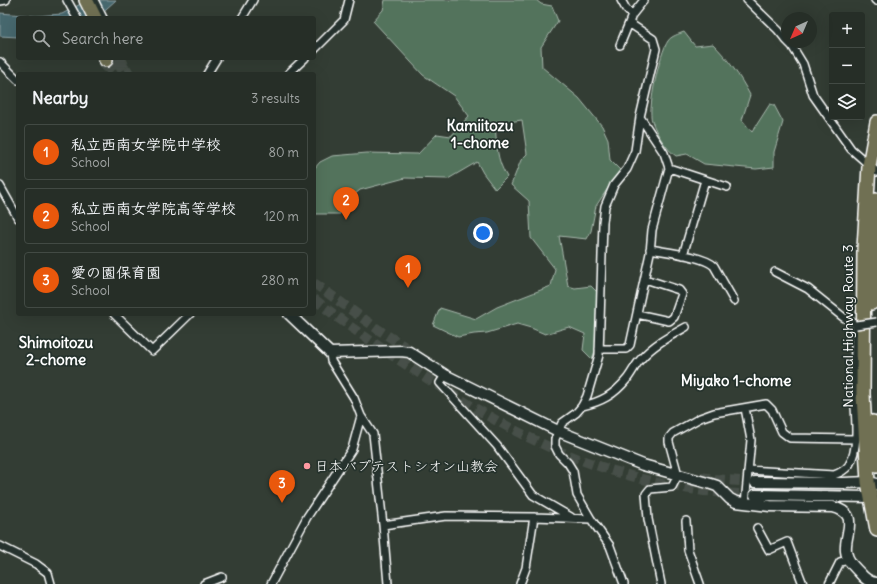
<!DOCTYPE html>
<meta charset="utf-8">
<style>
body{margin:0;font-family:Delius,"Klee One",sans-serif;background:#2e362f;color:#f1f3f6}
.controls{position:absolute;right:12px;top:12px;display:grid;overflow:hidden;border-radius:4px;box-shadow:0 4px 16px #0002}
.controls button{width:36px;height:36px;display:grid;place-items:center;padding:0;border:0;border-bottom:1px solid #424a44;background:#262e27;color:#f1f3f6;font:20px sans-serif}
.compass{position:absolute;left:781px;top:12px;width:36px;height:36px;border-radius:50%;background:#262e27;box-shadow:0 4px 16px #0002;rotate:224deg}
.you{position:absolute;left:483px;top:233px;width:14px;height:14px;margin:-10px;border:3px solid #fff;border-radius:50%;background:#1a73e8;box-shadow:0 0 0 6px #1a73e833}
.badge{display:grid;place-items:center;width:26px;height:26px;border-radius:50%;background:#ea580c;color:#fff;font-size:13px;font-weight:700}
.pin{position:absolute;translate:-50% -33px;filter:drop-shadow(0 1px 2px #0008)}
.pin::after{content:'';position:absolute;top:21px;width:14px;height:12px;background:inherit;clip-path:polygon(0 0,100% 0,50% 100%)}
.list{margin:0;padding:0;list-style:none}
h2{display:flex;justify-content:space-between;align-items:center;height:52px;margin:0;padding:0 16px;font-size:17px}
h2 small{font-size:13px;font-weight:400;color:#a4a8a7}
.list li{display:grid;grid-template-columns:26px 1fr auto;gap:12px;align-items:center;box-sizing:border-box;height:56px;margin:0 8px 8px;padding:0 8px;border:1px solid #424a44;border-radius:4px}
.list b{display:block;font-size:15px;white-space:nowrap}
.list p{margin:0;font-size:13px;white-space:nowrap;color:#a4a8a7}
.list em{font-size:13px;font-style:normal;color:#a4a8a7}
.icon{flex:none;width:22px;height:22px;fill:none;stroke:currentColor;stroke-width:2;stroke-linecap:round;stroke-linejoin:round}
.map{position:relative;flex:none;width:877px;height:584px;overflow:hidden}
.search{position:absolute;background:#262e27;box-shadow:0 4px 16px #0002;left:16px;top:16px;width:300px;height:44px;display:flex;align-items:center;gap:10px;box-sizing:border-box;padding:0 14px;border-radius:4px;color:#a4a8a7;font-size:15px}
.panel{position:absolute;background:#262e27;box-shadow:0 4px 16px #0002;left:16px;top:72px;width:300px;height:244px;border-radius:4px}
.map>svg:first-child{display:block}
.green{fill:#53735c;stroke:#a9b9ae}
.water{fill:#47676e;stroke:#91a4a8}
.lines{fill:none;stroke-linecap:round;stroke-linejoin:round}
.street-tunnel{stroke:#475048;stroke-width:7;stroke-dasharray:7 3.5;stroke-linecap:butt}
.secondary-tunnel{stroke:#475048;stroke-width:10;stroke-dasharray:10 5;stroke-linecap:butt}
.highway-tunnel{stroke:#475048;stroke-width:13;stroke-dasharray:13 6;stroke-linecap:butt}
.street-casing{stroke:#fff;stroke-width:10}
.secondary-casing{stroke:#fff;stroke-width:13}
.highway-casing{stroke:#fff;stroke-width:16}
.street{stroke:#26332d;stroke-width:7}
.secondary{stroke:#26332d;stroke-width:10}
.highway{stroke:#706f52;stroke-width:13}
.street-bridge-casing{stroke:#fff;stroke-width:10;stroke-linecap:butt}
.street-bridge{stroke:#26332d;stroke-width:7}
.poi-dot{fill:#ff9aa2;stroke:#26332d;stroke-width:1.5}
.labels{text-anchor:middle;stroke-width:3.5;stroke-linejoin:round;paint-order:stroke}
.street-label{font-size:14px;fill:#fff;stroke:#26332d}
.poi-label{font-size:14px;fill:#fff;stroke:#26332d;text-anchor:start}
.neighbourhood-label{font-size:15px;font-weight:bold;fill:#fff;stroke:#26332d}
</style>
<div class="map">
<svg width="877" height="584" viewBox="0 0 877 584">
<rect width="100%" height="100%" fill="#333d34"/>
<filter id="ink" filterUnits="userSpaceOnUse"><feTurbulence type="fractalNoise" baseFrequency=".025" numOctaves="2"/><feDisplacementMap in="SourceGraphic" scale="8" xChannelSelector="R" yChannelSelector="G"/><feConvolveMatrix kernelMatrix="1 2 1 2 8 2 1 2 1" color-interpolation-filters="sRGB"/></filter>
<g filter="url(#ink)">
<path class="green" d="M385 0H536L541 4 552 6 558 21 541 47 542 67 579 98 602 126 608 139 610 160 620 170 596 206 591 231 587 239 559 236 568 286 575 288 591 286 597 292 596 348 592 359 583 350 585 334 569 327 545 334 531 328 517 324 487 333 474 334 458 337 433 325 440 308 476 319 497 307 551 286 555 269 531 238 529 201 511 185 521 160 527 154 522 120 495 124C497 145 496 159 507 177L495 189 483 173 477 162 448 179 405 178 360 190 344 203 340 214H314V169L320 162 332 156 367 153 418 154 437 134 451 136 469 116 454 96 423 75 373 21 383 10Z
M684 32 695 46 713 44C728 59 740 76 750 95L742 120 752 132 770 104 774 105 783 122 774 152V167L756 169 704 164 687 154 676 156C666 149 656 133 652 121 647 109 660 52 668 41 671 36 679 34 684 32Z"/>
<path class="water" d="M88 0H116L106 9 93 18H18V37L0 36V13L36 16 62 14Z"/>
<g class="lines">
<path class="street-tunnel" d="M122 58 131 74
M102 64 109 74"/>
<path class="secondary-tunnel" d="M314 283 379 330 416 354
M314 299C345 324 379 347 413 369 460 400 508 430 561 452 607 471 666 488 716 492 729 494 742 494 755 495
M700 477 713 479 755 482"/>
<path class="highway-tunnel" d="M117 58 126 74
M106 60 114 74"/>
<defs>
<path id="street" d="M67 0 77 18
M94 0 103 18
M621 0 626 9 632 15
M747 0 778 30 787 41
M875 0 877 1
M0 1 6 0
M242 18 253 0
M788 42 792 46 803 64 813 95 851 149 877 172
M620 45 629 23
M314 50 344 20 349 0
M0 62 18 80
M207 74 217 58
M288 74 305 58
M669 168 727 187
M0 186 18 218
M650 249C666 252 704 256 714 266L734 301
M683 255 705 180
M114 314 152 351 190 314
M637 314 669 321 674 317 682 294 679 290 645 279
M599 349H626L630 345 650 253 652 230 669 168 664 153 640 117
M330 353 331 361 354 398 361 416 373 434 383 525 388 584
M445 375 440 383 497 446 533 495 571 517
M582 406C601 402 614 395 627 379 632 373 635 365 641 359 653 345 670 336 686 327
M745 408 751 440 745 504
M749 470 834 475C840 473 845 470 849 465 861 446 854 408 854 387 854 366 855 346 856 325L843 317 808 289 775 272
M686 521 688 550 700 584
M383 525 446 516 534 517 591 519
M757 528 769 550 787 542 803 584
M0 546 36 564 48 573 51 584
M204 584 222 577
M271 584 307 517 352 449 361 416
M520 584 526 568 534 517
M624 584 610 546 591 519 577 495 573 471 568 463 559 454 555 446V439L562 423 576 413 582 406 587 396 599 355 603 222 605 206 614 185 627 169 635 151 640 117 656 49 653 39 629 23 632 15 644 0
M661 584 648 519 646 494 650 489 672 487 678 475 669 442V438L673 433 700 418 714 413 766 404 772 410 782 432 790 438 855 439
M829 584 840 562 849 560"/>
<path id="secondary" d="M289 314 330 353 401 351 409 352 445 375 558 431 643 465 711 484 717 486 730 499 736 502 770 506 833 507C861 514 844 533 846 551 847 560 853 566 859 572 864 578 869 583 877 583
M755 482 844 483 868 482 877 484
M755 495 870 497 877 495"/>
<path id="highway" d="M86 0 95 18
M105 58 106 60
M877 122 869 166 864 248 863 394 868 482 877 530
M872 303 876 200
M873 422 877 465"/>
</defs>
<use href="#street" class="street-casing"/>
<use href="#secondary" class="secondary-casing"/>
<use href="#highway" class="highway-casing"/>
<use href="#street" class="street"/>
<use href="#secondary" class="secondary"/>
<use href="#highway" class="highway"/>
<defs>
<path id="street-bridge" d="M856 325 877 322"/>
</defs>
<use href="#street-bridge" class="street-bridge-casing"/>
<use href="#street-bridge" class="street-bridge"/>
</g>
</g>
<circle class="poi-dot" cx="307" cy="466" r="4"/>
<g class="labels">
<g class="street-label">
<text transform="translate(848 326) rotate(-90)" y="5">National Highway Route 3</text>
</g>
<g class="poi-label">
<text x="315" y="471">日本バプテストシオン山教会</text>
</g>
<g class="neighbourhood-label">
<text x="480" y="131">Kamiitozu<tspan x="480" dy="17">1-chome</tspan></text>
<text x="56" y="348">Shimoitozu<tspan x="56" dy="17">2-chome</tspan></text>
<text x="736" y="386">Miyako 1-chome</text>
</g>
</g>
</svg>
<div class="controls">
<button>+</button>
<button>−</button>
<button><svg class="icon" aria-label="layers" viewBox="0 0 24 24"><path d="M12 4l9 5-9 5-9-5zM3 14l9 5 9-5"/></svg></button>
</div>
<svg class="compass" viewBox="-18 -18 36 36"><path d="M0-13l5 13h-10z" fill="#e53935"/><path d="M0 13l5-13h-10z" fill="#a4a8a7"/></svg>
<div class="you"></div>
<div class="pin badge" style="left:408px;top:288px">1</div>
<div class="pin badge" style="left:346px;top:220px">2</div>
<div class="pin badge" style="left:282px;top:503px">3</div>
<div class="search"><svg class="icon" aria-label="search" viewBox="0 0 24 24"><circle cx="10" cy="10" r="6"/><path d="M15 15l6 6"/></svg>Search here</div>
<section class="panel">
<h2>Nearby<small>3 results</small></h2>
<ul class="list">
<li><span class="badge">1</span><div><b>私立西南女学院中学校</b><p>School</p></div><em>80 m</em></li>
<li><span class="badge">2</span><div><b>私立西南女学院高等学校</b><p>School</p></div><em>120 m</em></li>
<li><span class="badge">3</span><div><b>愛の園保育園</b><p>School</p></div><em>280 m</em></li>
</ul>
</section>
</div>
